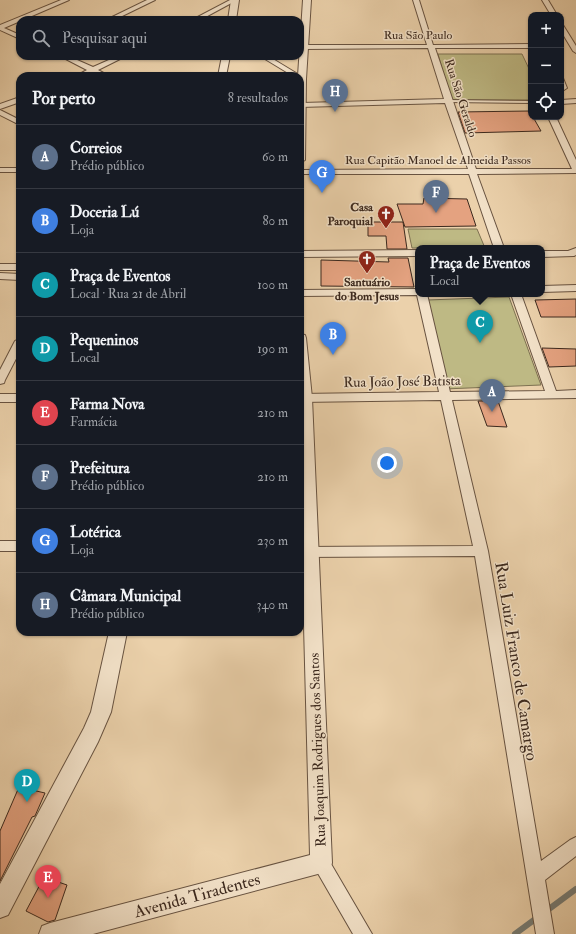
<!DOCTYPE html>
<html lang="pt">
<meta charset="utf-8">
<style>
body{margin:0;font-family:"IM FELL Double Pica",serif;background:#242831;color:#f1f3f6}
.controls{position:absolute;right:12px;top:12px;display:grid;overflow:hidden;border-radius:8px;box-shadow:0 1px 3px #0004}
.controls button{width:36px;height:36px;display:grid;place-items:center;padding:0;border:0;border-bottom:1px solid #363941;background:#171b24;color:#f1f3f6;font:20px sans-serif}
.you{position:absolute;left:387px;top:463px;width:14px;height:14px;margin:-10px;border:3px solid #fff;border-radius:50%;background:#1a73e8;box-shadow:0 0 0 6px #1a73e833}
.badge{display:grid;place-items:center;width:26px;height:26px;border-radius:50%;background:#8c9099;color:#fff;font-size:13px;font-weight:700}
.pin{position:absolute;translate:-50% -33px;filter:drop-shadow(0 1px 2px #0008)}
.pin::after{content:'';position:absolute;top:21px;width:14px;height:12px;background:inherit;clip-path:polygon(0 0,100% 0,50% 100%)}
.popup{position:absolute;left:415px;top:245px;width:130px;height:52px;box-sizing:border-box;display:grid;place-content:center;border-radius:8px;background:#171b24;filter:drop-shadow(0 1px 3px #0005);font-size:13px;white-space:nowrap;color:#9ea1a6}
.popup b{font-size:15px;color:#f1f3f6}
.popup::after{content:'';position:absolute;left:50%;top:100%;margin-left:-8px;border:8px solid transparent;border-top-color:#171b24}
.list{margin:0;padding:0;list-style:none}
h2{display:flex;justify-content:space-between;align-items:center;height:52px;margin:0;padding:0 16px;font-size:17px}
h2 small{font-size:13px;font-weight:400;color:#9ea1a6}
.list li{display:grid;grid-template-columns:26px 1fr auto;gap:12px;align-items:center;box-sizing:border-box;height:64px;padding:0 16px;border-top:1px solid #363941}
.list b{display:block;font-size:15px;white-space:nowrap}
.list p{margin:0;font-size:13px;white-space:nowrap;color:#9ea1a6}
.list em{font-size:13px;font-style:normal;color:#9ea1a6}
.icon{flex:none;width:22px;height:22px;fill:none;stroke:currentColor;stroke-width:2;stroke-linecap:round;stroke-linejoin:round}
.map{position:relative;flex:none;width:576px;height:934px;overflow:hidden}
.search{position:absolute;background:#171b24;box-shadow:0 1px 3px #0004;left:16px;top:16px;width:288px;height:44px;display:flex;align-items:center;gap:10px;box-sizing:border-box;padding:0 14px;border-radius:12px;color:#9ea1a6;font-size:15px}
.panel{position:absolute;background:#171b24;box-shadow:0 1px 3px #0004;left:16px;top:72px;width:288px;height:564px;border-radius:12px}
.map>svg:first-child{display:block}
.green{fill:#beb984;stroke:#7d7151}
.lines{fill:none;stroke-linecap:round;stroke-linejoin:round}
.stream{stroke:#767d77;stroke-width:6}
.building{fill:#e4a280;stroke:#3c291e}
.service-casing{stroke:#685341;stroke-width:2}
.minor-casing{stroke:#685341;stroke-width:2}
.tertiary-casing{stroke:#685341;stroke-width:2}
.service{fill:#f2e1c8;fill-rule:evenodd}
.minor{fill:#f2e1c8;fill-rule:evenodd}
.tertiary{fill:#f2e1c8;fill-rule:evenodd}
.labels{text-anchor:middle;stroke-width:3;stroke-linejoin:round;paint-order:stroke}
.far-street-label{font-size:12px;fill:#3c291e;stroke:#f2e1c8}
.far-poi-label{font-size:12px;font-weight:bold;fill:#3c291e;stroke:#f2e1c8;text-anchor:end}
.street-label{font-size:14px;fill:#3c291e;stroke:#f2e1c8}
.near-street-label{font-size:17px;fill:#3c291e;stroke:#f2e1c8}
</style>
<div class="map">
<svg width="576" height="934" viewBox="0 0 576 934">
<rect width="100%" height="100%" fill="#ebd1ab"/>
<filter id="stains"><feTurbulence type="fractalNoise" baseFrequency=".005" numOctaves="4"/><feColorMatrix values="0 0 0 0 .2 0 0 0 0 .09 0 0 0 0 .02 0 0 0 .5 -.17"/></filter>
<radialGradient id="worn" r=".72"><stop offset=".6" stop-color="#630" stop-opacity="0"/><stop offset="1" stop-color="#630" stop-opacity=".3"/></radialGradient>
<path class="green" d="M438 54H522L531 73V100H451Z
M408 229H477L485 248H412Z
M509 297 541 385 444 389 427 300Z"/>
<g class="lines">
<path class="stream" d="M545 912 576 889
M515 934 538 917"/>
</g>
<path class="building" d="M530 111 531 117H533L541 131 465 133 458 112Z
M424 198 467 199 476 226 405 227 397 204H423Z
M368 222H403L407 249H387L386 236H368Z
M388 258H408L414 287 321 286V260L389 262Z
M576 299V317H541L535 300Z
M542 348 576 349V366L549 367Z
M478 401H498L507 427 487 426Z
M19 787 45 793 35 816 32 817 0 881V831Z
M44 877 67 885 55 920 48 922 26 911Z"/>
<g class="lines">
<defs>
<path id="service" d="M561 77 563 78 567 88 561 92V89L563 88 561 82Z
M447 100 531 101V103L448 102 446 101Z"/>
<path id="minor" d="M61 0H69L4 28 20 35V39L0 30V25Z
M147 0H155L114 20H106Z
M230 0H237L200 20H192Z
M413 0H419L433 45 531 44V48H435L476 169H572L548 117H556L576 160V173L477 174 504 248H494L469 174H300V170L468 169 445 103 300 107V103H302L444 99 428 48 305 49 302 47 305 45H427Z
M542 0H548L557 15H551Z
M561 24 563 25 576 46V53L573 51 561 31Z
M60 56H68L93 67 118 56H126L98 70 109 76H101L93 72 85 76H76L87 70Z
M260 56H268L301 76 300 78V76H293Z
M20 97V102L0 109V104Z
M576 99V103L561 104V100Z
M0 110 20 120V125L0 115Z
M0 168H20V172H0Z
M0 264H20V270H0Z
M0 273 20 274V280L0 279Z
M576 285V291L542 292V286Z
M418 289V294H427L450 392 545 391 511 294H521L556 391 576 390V398L452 400 488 551 541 861 570 840 576 837V856L545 880 554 934H536L475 556 300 557V547L473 546 441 400 300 402V394L439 392 417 295 300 296V290Z
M20 338V351L5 380 4 383 0 384V370L15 341Z
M0 394H20V402H0Z
M0 541H20V551H0Z
M321 854 327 857 372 934H353L312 863 315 857Z"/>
<path id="tertiary" d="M231 0H239L236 20H228Z
M303 0H311L306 79 305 160 300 163V76H298Z
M222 56H230L226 76H218Z
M576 248V255L574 256 542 257V251H568Z
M418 250V256L300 257V251Z
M300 334 305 335 306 338 312 398 332 863 329 871 93 934H39L42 926 50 923 310 855 300 472Z
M109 632H127L111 712 98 742 8 915 0 918V884L84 728 91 712Z"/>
</defs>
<use href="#service" class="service-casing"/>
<use href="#minor" class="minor-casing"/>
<use href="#tertiary" class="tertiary-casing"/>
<use href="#service" class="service"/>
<use href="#minor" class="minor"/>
<use href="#tertiary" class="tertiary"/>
</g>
<defs>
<symbol id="church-pin" viewBox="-11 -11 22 30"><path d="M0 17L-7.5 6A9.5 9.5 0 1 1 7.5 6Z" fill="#8f2418" stroke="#f2e1c8"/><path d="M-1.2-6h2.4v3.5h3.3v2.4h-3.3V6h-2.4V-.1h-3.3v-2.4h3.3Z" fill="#fff"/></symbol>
</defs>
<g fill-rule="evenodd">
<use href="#church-pin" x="376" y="204" width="20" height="27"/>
<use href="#church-pin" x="357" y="249" width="20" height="27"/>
</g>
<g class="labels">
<g class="far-street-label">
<text x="418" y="39">Rua São Paulo</text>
<text transform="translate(461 98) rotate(72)" y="4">Rua São Geraldo</text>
<text x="438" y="164">Rua Capitão Manoel de Almeida Passos</text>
</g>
<g class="far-poi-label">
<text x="373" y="211">Casa<tspan x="373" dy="14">Paroquial</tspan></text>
<text x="367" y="286" text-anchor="middle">Santuário<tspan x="367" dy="14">do Bom Jesus</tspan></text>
</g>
<g class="street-label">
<text transform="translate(402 381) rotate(-1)" y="5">Rua João José Batista</text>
<text transform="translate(317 750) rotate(-92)" y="5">Rua Joaquim Rodrigues dos Santos</text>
</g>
<g class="near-street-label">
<text transform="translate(517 661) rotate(81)" y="6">Rua Luiz Franco de Camargo</text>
<text transform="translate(197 895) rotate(-15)" y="6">Avenida Tiradentes</text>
</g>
</g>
<rect width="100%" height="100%" filter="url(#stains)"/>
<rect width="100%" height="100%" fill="url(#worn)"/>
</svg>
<div class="controls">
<button>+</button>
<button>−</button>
<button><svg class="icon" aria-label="locate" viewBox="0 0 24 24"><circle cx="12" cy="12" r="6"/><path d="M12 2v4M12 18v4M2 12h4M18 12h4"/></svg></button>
</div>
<div class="you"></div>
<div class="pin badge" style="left:492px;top:412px;background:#5c6f8a">A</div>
<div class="pin badge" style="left:333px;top:355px;background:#3f7fe0">B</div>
<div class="pin badge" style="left:480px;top:343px;background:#0f9aa8">C</div>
<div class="popup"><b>Praça de Eventos</b>Local</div>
<div class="pin badge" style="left:27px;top:802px;background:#0f9aa8">D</div>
<div class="pin badge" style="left:48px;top:898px;background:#e0444e">E</div>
<div class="pin badge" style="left:436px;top:213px;background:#5c6f8a">F</div>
<div class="pin badge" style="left:322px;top:193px;background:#3f7fe0">G</div>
<div class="pin badge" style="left:335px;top:112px;background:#5c6f8a">H</div>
<div class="search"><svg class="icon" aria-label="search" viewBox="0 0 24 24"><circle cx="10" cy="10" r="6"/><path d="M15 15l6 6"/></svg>Pesquisar aqui</div>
<section class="panel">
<h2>Por perto<small>8 resultados</small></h2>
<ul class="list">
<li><span class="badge" style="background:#5c6f8a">A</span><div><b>Correios</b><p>Prédio público</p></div><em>60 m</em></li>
<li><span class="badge" style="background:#3f7fe0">B</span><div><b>Doceria Lú</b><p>Loja</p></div><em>80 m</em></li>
<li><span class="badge" style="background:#0f9aa8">C</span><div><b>Praça de Eventos</b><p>Local · Rua 21 de Abril</p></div><em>100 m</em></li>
<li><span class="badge" style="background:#0f9aa8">D</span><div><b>Pequeninos</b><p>Local</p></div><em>190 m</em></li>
<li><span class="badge" style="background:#e0444e">E</span><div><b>Farma Nova</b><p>Farmácia</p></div><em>210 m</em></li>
<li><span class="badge" style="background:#5c6f8a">F</span><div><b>Prefeitura</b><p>Prédio público</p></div><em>210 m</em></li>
<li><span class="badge" style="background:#3f7fe0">G</span><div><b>Lotérica</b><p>Loja</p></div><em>230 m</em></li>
<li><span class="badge" style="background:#5c6f8a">H</span><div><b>Câmara Municipal</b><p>Prédio público</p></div><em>340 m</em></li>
</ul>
</section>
</div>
